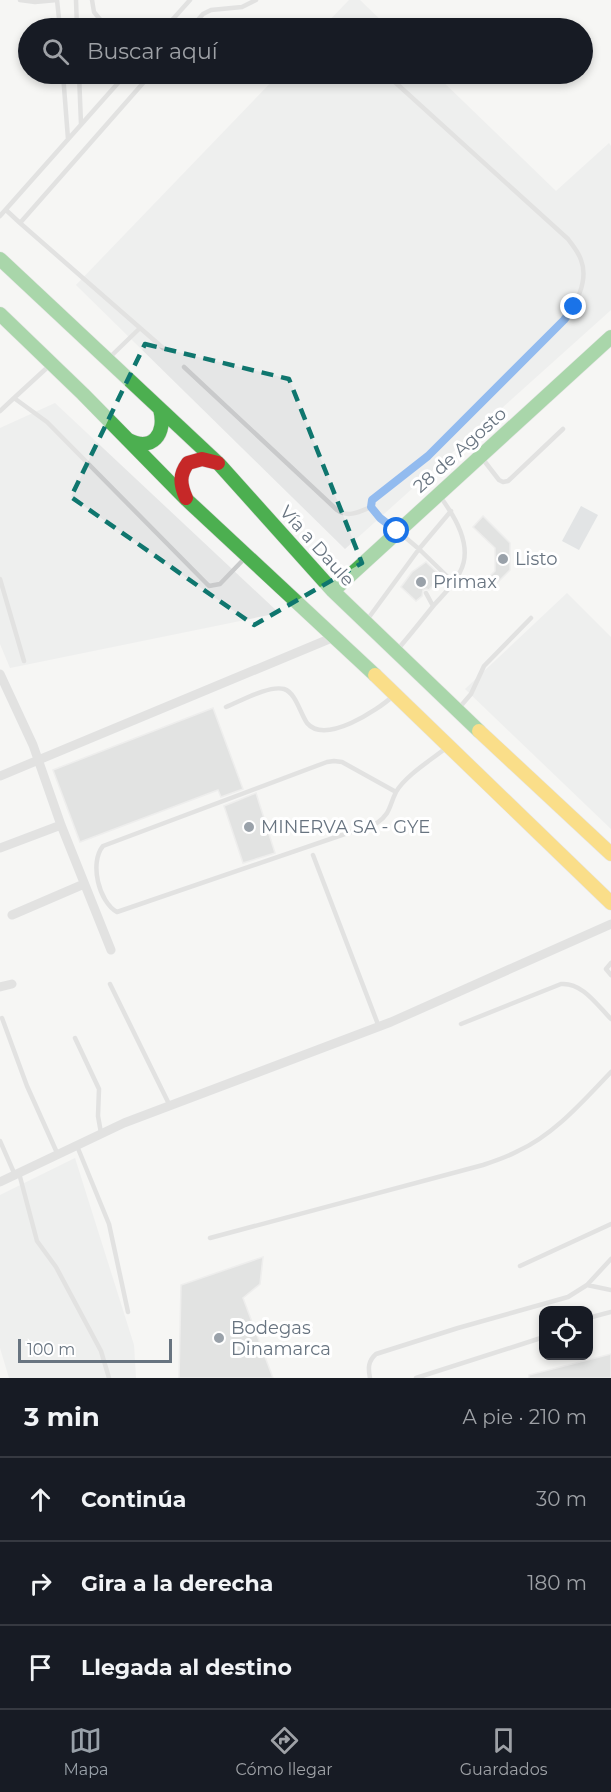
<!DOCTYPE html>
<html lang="es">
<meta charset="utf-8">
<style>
body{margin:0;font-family:Montserrat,sans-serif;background:#242831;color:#f1f3f6}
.controls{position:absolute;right:18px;bottom:18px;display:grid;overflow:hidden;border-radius:12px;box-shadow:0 3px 9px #0003}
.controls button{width:54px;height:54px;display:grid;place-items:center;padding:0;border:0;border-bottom:2px solid #363941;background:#171b24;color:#f1f3f6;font:30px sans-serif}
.scale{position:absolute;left:18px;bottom:15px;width:154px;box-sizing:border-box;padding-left:6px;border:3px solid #687480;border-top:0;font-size:16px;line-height:21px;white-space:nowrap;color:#687480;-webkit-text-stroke:4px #fff;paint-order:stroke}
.stop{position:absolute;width:18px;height:18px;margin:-14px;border:4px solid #1a73e8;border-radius:50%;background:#fff}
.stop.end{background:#1a73e8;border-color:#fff;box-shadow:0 2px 6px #0008}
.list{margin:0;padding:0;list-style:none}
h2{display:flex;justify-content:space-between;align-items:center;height:78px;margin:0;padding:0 24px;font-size:26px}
h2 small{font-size:20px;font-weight:400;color:#9ea1a6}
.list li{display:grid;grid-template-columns:39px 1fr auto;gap:18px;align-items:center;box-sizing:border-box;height:84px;padding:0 24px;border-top:2px solid #363941}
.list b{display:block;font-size:22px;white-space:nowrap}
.list em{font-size:20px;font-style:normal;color:#9ea1a6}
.icon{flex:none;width:33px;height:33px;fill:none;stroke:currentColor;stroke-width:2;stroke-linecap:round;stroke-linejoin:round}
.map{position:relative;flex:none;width:611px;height:1378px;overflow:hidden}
.search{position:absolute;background:#171b24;box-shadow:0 3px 9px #0003;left:18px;right:18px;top:18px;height:66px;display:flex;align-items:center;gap:15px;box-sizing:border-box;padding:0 21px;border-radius:33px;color:#9ea1a6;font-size:22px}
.sheet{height:330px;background:#171b24}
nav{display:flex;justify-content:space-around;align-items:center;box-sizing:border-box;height:84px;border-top:2px solid #363941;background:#171b24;font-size:16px;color:#9ea1a6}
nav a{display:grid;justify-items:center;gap:3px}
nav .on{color:#99a1a9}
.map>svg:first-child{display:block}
.built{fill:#e5e6e6}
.water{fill:#c9cfd2}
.building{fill:#cbcccc;stroke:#e4e4e4;stroke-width:1.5}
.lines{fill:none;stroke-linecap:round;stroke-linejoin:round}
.fast-casing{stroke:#d1d1d1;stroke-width:15}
.slow-casing{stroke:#d1d1d1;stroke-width:15}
.jam-casing{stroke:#d1d1d1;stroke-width:15}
.lane{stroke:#c9cacb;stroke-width:4.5}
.street{stroke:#c9cacb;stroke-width:9}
.fast{stroke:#4caf50;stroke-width:14}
.slow{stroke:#ffc107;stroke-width:14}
.jam{stroke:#c62828;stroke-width:14}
.route{stroke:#1a73e8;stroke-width:8}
.marked{fill:none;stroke:#0f766e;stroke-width:4.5;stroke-dasharray:12 8;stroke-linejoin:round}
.poi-dot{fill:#99a1a9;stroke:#fff;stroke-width:2}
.labels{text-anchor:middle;stroke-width:6;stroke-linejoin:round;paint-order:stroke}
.street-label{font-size:18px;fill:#687480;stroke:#fff}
.poi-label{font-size:18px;fill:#687480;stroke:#fff;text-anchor:start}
</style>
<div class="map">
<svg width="611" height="1378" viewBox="0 0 611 1378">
<rect width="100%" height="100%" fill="#f5f5f4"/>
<path class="built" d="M349 0H360L389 28H322Z
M279 74H435L556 191 609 143 611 146V310L345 549 76 285Z
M55 403 279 613 10 668 0 644V428Z
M567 593 611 637V829L465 689Z
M75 1158 134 1345 136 1378H9L0 1348V1195Z"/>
<path class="water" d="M581 506 598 515 579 550 562 541Z"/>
<path class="building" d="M483 516 510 543V570L493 587 486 580 495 571V548L473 527Z
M426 562 441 576 429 590 426 589 423 590 422 596 416 601 401 587 412 572Z
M213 708 243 789 221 797 218 790 80 842 53 770Z
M256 793 275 853 243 863 224 806Z
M263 1257 260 1284 243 1298 273 1378H179L181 1285Z
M611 1354V1378H529V1375Z"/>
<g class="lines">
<defs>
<path id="fast" d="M0 259 219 464 333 591 479 731
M0 314 83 394 187 500 375 675
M127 439C152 453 167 434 160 409
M333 591 611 337"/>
<path id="slow" d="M375 675 611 903
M479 731 611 854"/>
<path id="jam" d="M186 498C180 484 179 475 188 463L202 459 218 463"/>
</defs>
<use href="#fast" class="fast-casing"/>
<use href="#slow" class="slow-casing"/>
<use href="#jam" class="jam-casing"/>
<path class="lane" d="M20 0 35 2 57 0
M57 0 60 28
M76 0 77 28
M92 0 94 12 107 28
M165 28 190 0
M191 28 203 14 211 10 242 7 256 0
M63 74 68 139
M79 74 81 124
M151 74 20 223 163 348
M386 74 568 239C573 246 579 253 581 260 589 280 576 305 564 320L428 456 375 497 371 504 374 511 419 549 454 583
M6 210 20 223
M0 216 126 74
M109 358 140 328
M184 367 337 510C348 518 359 512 371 507
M14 398 50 365
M0 411 14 398 47 422 209 586 220 584 244 559
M482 458 499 480 503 482 508 481 563 429
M0 579 24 661
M426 593 433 606
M367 620 419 549 451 511
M398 649C410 635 422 620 434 605 443 595 454 585 460 572 474 546 454 515 439 495
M226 707C241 701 269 685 284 689 296 693 300 713 307 723 325 745 378 710 393 696
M459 708 471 694 484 666 531 618
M396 792 342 762 334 761 327 762 103 846C89 863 99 902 117 912L377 823C391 813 389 806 396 792 405 776 431 760 446 748
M313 855 379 1027
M611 963 606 969 611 975
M110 984 170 1106
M2 1018 27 1086 58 1155
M461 1024 561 984C582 982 597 1005 611 1019
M75 1038 99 1089 98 1116 101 1133
M0 1141 15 1175
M77 1146 109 1224 128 1312
M19 1173 37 1241 56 1267 101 1351 109 1378
M210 1238 483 1165C495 1161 507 1157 518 1151 555 1134 583 1101 611 1072
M520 1266 611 1224
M587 1285 611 1290
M588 1318 611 1312
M370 1378C368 1368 368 1361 376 1354L458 1328 568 1297 587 1285 611 1259
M416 1378 544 1337"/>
<path class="street" d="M0 674 33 745 61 825 111 950
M0 776 334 637
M0 848 61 825
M12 915 84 884
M0 987 12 984
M0 1182 124 1123 391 1022 611 924"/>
<use href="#fast" class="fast"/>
<use href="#slow" class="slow"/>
<use href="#jam" class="jam"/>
</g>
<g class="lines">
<path class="route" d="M397 531 380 518 371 507 372 500 428 456 564 320 574 307"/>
</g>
<path d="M0 0H611V1378H0ZM145 344 289 379 362 563 254 625 71 497Z" fill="#f5f5f4" fill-opacity=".55" fill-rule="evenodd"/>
<path class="marked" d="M145 344 289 379 362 563 254 625 71 497Z"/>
<g class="poi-dot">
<circle cx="503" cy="559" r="6"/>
<circle cx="421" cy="582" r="6"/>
<circle cx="249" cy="827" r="6"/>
<circle cx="219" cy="1338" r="6"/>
</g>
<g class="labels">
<g class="street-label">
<text transform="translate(460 450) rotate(-42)" y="6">28 de Agosto</text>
<text transform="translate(317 546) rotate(48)" y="6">Vía a Daule</text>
</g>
<g class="poi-label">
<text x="515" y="565">Listo</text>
<text x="433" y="588">Primax</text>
<text x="261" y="833">MINERVA SA - GYE</text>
<text x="231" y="1334">Bodegas<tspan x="231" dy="21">Dinamarca</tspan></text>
</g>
</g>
</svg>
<div class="controls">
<button><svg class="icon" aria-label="locate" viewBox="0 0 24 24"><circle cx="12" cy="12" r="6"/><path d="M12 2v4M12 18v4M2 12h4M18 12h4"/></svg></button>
</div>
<div class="scale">100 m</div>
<div class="stop" style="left:397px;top:531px"></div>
<div class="stop end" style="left:574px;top:307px"></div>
<div class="search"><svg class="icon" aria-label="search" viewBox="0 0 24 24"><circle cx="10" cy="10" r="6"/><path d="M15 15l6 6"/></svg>Buscar aquí</div>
</div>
<section class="sheet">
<h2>3 min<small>A pie · 210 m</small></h2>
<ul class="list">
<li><svg class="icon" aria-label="ahead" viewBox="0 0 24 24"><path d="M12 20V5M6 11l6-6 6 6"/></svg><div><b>Continúa</b></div><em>30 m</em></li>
<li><svg class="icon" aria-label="right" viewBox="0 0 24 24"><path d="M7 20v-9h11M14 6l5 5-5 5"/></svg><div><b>Gira a la derecha</b></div><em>180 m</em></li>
<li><svg class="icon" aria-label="arrive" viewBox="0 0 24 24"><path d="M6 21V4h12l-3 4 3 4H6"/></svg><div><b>Llegada al destino</b></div></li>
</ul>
</section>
<nav>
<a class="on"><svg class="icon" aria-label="map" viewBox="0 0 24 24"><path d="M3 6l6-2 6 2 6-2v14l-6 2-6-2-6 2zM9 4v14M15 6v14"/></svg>Mapa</a>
<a><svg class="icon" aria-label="directions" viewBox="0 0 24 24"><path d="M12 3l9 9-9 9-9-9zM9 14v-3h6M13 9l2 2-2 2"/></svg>Cómo llegar</a>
<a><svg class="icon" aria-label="saved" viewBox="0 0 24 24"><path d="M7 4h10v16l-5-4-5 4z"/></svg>Guardados</a>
</nav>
